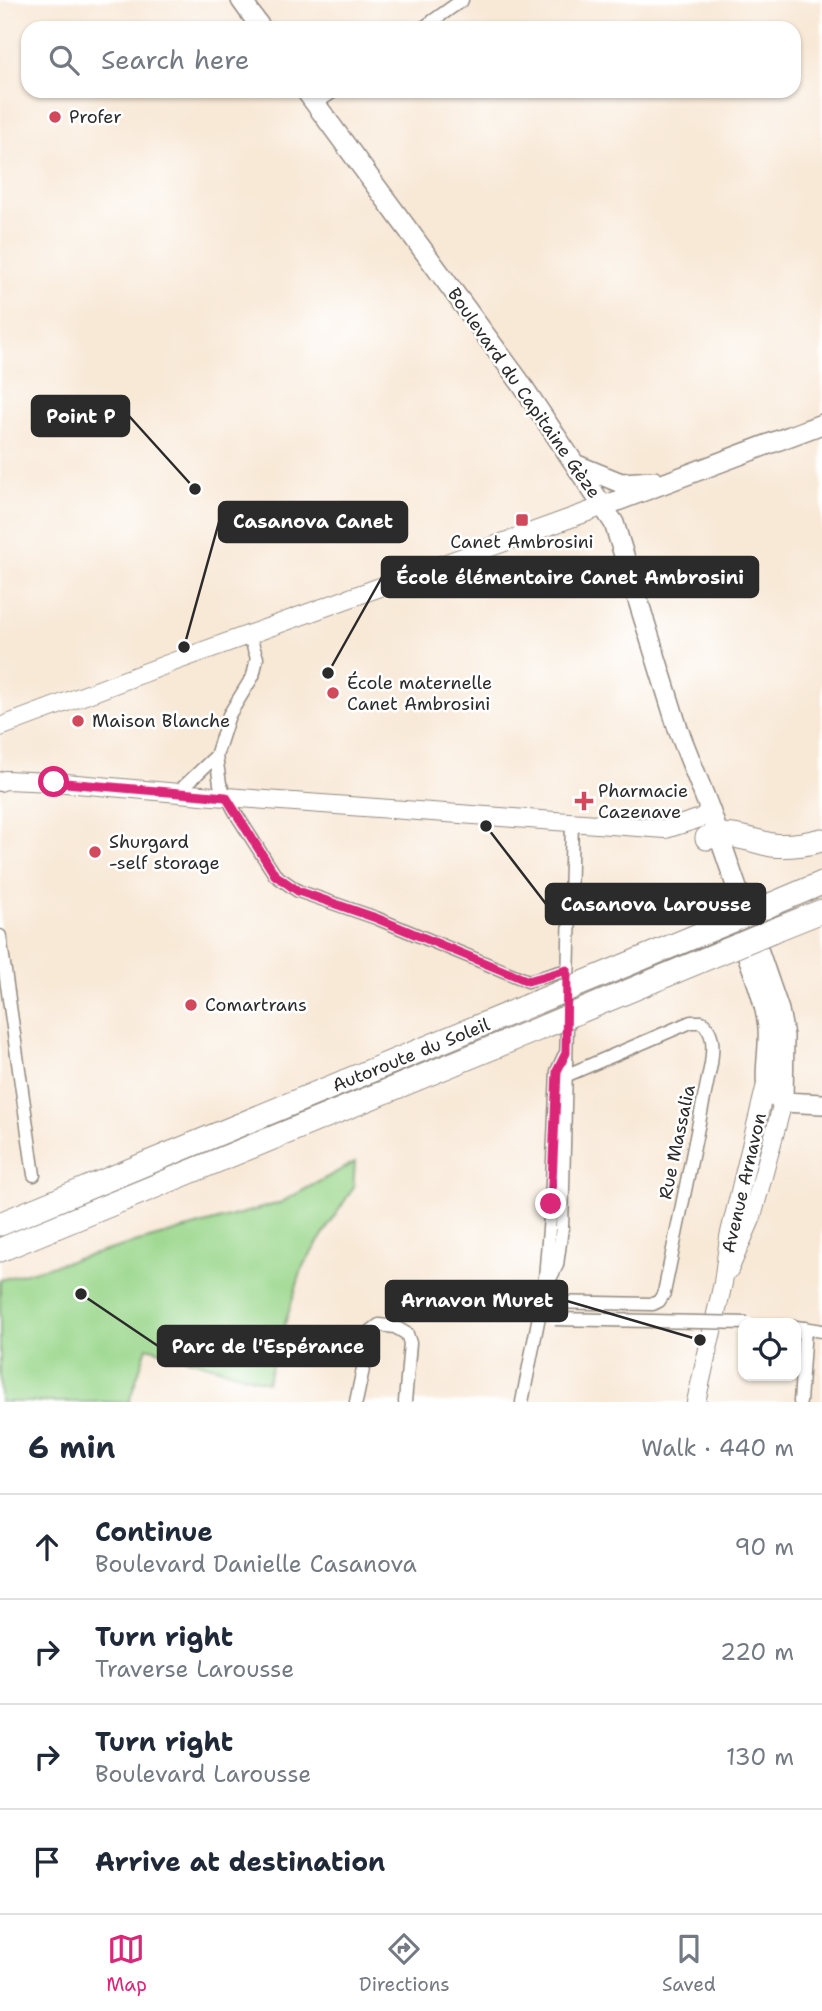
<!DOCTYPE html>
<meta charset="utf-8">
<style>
body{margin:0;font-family:"Shantell Sans",sans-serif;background:#f2f2f3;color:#1f2937}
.controls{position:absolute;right:21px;bottom:21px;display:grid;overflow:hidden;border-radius:14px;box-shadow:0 2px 5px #0004}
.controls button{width:63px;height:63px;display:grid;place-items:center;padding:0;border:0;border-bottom:2px solid #e0e1e3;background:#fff;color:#1f2937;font:35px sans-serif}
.stop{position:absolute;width:21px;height:21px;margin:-16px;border:5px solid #db2777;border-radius:50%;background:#fff}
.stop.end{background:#db2777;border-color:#fff;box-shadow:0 2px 7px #0008}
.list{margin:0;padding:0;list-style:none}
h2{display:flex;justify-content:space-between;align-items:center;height:91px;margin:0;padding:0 28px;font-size:30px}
h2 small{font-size:23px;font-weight:400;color:#747a83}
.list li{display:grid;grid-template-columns:46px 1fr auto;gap:21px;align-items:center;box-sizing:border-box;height:105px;padding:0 28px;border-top:2px solid #e0e1e3}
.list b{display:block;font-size:26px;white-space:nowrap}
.list p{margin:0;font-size:23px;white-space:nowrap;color:#747a83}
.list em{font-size:23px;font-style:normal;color:#747a83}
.icon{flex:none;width:38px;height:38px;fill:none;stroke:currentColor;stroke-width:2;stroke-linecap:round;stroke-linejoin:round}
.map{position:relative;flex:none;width:822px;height:1402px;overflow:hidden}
.search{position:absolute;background:#fff;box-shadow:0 2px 5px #0004;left:21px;right:21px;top:21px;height:77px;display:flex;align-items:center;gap:18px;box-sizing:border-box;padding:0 24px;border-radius:21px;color:#747a83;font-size:26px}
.sheet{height:511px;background:#fff}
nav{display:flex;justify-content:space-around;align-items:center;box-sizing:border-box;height:98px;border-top:2px solid #e0e1e3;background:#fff;font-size:19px;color:#747a83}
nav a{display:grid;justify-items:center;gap:4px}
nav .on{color:#db2777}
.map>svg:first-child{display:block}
.green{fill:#99d68a;stroke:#62805a;stroke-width:2}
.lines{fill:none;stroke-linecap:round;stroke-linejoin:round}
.street-casing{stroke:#928a80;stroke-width:15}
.secondary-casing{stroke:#928a80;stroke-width:20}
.primary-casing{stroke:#928a80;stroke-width:22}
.highway-casing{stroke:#928a80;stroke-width:25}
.street{stroke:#fff;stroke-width:12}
.secondary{stroke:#fff;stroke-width:18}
.primary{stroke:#fff;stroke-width:19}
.highway{stroke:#fff;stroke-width:23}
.street-bridge-casing{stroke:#928a80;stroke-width:15;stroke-linecap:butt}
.highway-bridge-casing{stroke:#928a80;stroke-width:25;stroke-linecap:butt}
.street-bridge{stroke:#fff;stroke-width:12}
.highway-bridge{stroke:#fff;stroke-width:23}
.route{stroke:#db2777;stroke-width:9}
.poi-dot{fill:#d1495b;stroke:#fff;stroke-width:2.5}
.labels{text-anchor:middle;stroke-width:5;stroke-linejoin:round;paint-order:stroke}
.poi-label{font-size:18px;fill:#2b2b2b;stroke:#fff;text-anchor:start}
.street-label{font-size:18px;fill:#2b2b2b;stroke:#fff}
.leader{fill:none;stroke:#2b2b2b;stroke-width:2.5}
.callout-dot{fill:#2b2b2b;stroke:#fff;stroke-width:2.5}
.callout{fill:#2b2b2b;stroke:#2b2b2b;stroke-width:2.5}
.callout-label{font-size:19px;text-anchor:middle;font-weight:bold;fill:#fff}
</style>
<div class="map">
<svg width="822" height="1402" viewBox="0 0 822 1402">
<rect width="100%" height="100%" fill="#fff"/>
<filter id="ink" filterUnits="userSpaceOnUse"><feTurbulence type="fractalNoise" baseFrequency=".0143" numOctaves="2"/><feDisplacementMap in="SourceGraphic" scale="14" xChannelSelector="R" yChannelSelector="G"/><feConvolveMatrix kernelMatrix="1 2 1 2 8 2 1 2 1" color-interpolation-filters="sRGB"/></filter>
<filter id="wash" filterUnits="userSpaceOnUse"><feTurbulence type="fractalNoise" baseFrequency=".00686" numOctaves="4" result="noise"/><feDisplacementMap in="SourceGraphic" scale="28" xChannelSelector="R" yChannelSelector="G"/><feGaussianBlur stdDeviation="1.57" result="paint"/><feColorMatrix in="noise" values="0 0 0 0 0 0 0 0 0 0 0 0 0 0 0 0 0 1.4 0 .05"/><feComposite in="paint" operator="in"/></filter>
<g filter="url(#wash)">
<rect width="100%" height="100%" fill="#f8e8d6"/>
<path class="green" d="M355 1162 353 1188 303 1266 267 1382 147 1347 129 1402H0V1280L280 1203Z"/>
</g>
<g filter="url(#ink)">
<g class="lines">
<defs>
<path id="street" d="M423 28 462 0
M315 104 334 91
M216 756 220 784 238 817 275 875 298 891 376 918 528 981 567 970
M177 793 216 756 229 715 253 676 257 658 249 635
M0 936 34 1175
M544 1291 557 1265 562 1228 572 822
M542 1302 653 1304 659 1301 664 1293 711 1064C713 1047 715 1034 702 1022H691L565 1076
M796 1327 822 1331
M356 1402 371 1331 379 1325 395 1327 407 1334 410 1343 405 1402
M522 1402 544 1291 551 1204 557 1071 564 1056
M800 1402 805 1328"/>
<path id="secondary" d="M0 727 173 662 604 506
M0 782 5 780 54 782 213 796 666 829 701 818 710 810
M729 1270 752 1217 783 1102
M696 1402 723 1283 729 1237 766 1084"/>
<path id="primary" d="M241 0 261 28
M306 91 520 382 614 523 678 729 710 810 779 1010 784 1036 783 1102
M577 465 621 483 654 481
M604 506 822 424
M739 931C749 962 764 994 768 1027 770 1048 763 1074 768 1093L783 1102 822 1104"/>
<path id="highway" d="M707 838C728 830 751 841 772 845 789 847 806 844 822 840
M763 908 822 883
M772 931 822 911
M0 1224 537 1002
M0 1250 538 1029"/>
</defs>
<use href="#street" class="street-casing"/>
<use href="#secondary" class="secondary-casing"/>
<use href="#primary" class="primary-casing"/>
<use href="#highway" class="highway-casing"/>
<use href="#street" class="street"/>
<use href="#secondary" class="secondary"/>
<use href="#primary" class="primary"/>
<use href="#highway" class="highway"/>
<defs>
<path id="street-bridge" d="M555 1319 748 1323"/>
<path id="highway-bridge" d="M537 1002 763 908
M538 1029 772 931"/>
</defs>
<use href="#street-bridge" class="street-bridge-casing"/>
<use href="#highway-bridge" class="highway-bridge-casing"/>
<use href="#street-bridge" class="street-bridge"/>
<use href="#highway-bridge" class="highway-bridge"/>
</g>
</g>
<g class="lines" filter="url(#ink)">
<path class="route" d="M54 782 226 797 275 875 298 891 376 918 528 981 567 970 566 1053 557 1071 551 1204"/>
</g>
<g class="poi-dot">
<circle cx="55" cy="117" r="7"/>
<rect x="515" y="513" width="14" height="14" rx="3.5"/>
<circle cx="333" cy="693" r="7"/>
<circle cx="78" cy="721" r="7"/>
<path d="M580.5 790.5h7v7h7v7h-7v7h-7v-7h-7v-7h7z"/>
<circle cx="95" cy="852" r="7"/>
<circle cx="191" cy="1005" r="7"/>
</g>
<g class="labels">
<g class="poi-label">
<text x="69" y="123">Profer</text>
<text x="522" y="548" text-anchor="middle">Canet Ambrosini</text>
<text x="347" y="689">École maternelle<tspan x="347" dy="21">Canet Ambrosini</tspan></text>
<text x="92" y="727">Maison Blanche</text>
<text x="598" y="797">Pharmacie<tspan x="598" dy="21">Cazenave</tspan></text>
<text x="109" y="848">Shurgard<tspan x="109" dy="21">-self storage</tspan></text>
<text x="205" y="1011">Comartrans</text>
</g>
<g class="street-label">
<text transform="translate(524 393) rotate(55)" y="6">Boulevard du Capitaine Gèze</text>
<text transform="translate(411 1055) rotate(-22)" y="6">Autoroute du Soleil</text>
<text transform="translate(677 1142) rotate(-78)" y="6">Rue Massalia</text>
<text transform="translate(744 1183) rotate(-77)" y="6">Avenue Arnavon</text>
</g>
</g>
<path class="leader" d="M195 489L129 416M184 647L219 522M328 673L382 577M486 826L546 904M700 1340L567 1301M81 1294L158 1346"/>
<g class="callout-dot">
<circle cx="195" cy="489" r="7"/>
<circle cx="184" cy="647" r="7"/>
<circle cx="328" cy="673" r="7"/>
<circle cx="486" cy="826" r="7"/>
<circle cx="700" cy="1340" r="7"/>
<circle cx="81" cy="1294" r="7"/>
</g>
<g class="callout">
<rect x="32" y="396" width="97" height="40" rx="7"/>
<rect x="219" y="502" width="188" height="40" rx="7"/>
<rect x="382" y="557" width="376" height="40" rx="7"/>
<rect x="546" y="884" width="219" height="40" rx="7"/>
<rect x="386" y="1281" width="181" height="40" rx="7"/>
<rect x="158" y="1326" width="221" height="40" rx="7"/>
</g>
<g class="callout-label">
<text x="81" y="423">Point P</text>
<text x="313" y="528">Casanova Canet</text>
<text x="570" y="584">École élémentaire Canet Ambrosini</text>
<text x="656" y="911">Casanova Larousse</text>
<text x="477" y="1307">Arnavon Muret</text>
<text x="268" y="1353">Parc de l'Espérance</text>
</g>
</svg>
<div class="controls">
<button><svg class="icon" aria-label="locate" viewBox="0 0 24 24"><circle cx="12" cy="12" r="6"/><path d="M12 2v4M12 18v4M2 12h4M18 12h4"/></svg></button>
</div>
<div class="stop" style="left:54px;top:782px"></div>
<div class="stop end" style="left:551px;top:1204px"></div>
<div class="search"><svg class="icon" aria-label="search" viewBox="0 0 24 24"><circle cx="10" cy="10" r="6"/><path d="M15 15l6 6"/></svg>Search here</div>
</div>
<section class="sheet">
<h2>6 min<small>Walk · 440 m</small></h2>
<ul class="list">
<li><svg class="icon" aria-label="ahead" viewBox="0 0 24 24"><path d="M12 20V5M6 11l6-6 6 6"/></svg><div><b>Continue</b><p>Boulevard Danielle Casanova</p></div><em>90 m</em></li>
<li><svg class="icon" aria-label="right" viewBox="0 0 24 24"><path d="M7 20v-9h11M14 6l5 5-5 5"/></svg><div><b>Turn right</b><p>Traverse Larousse</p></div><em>220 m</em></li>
<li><svg class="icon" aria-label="right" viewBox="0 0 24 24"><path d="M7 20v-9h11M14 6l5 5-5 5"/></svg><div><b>Turn right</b><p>Boulevard Larousse</p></div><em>130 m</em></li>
<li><svg class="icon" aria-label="arrive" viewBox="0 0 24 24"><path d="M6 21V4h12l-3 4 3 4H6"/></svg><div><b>Arrive at destination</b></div></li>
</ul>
</section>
<nav>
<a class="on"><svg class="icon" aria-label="map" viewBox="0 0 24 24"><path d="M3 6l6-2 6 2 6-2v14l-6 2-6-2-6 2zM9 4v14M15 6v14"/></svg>Map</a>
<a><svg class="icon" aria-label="directions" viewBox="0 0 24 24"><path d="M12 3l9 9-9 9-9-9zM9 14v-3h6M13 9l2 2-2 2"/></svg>Directions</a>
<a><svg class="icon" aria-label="saved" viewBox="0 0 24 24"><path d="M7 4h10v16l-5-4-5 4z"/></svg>Saved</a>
</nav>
